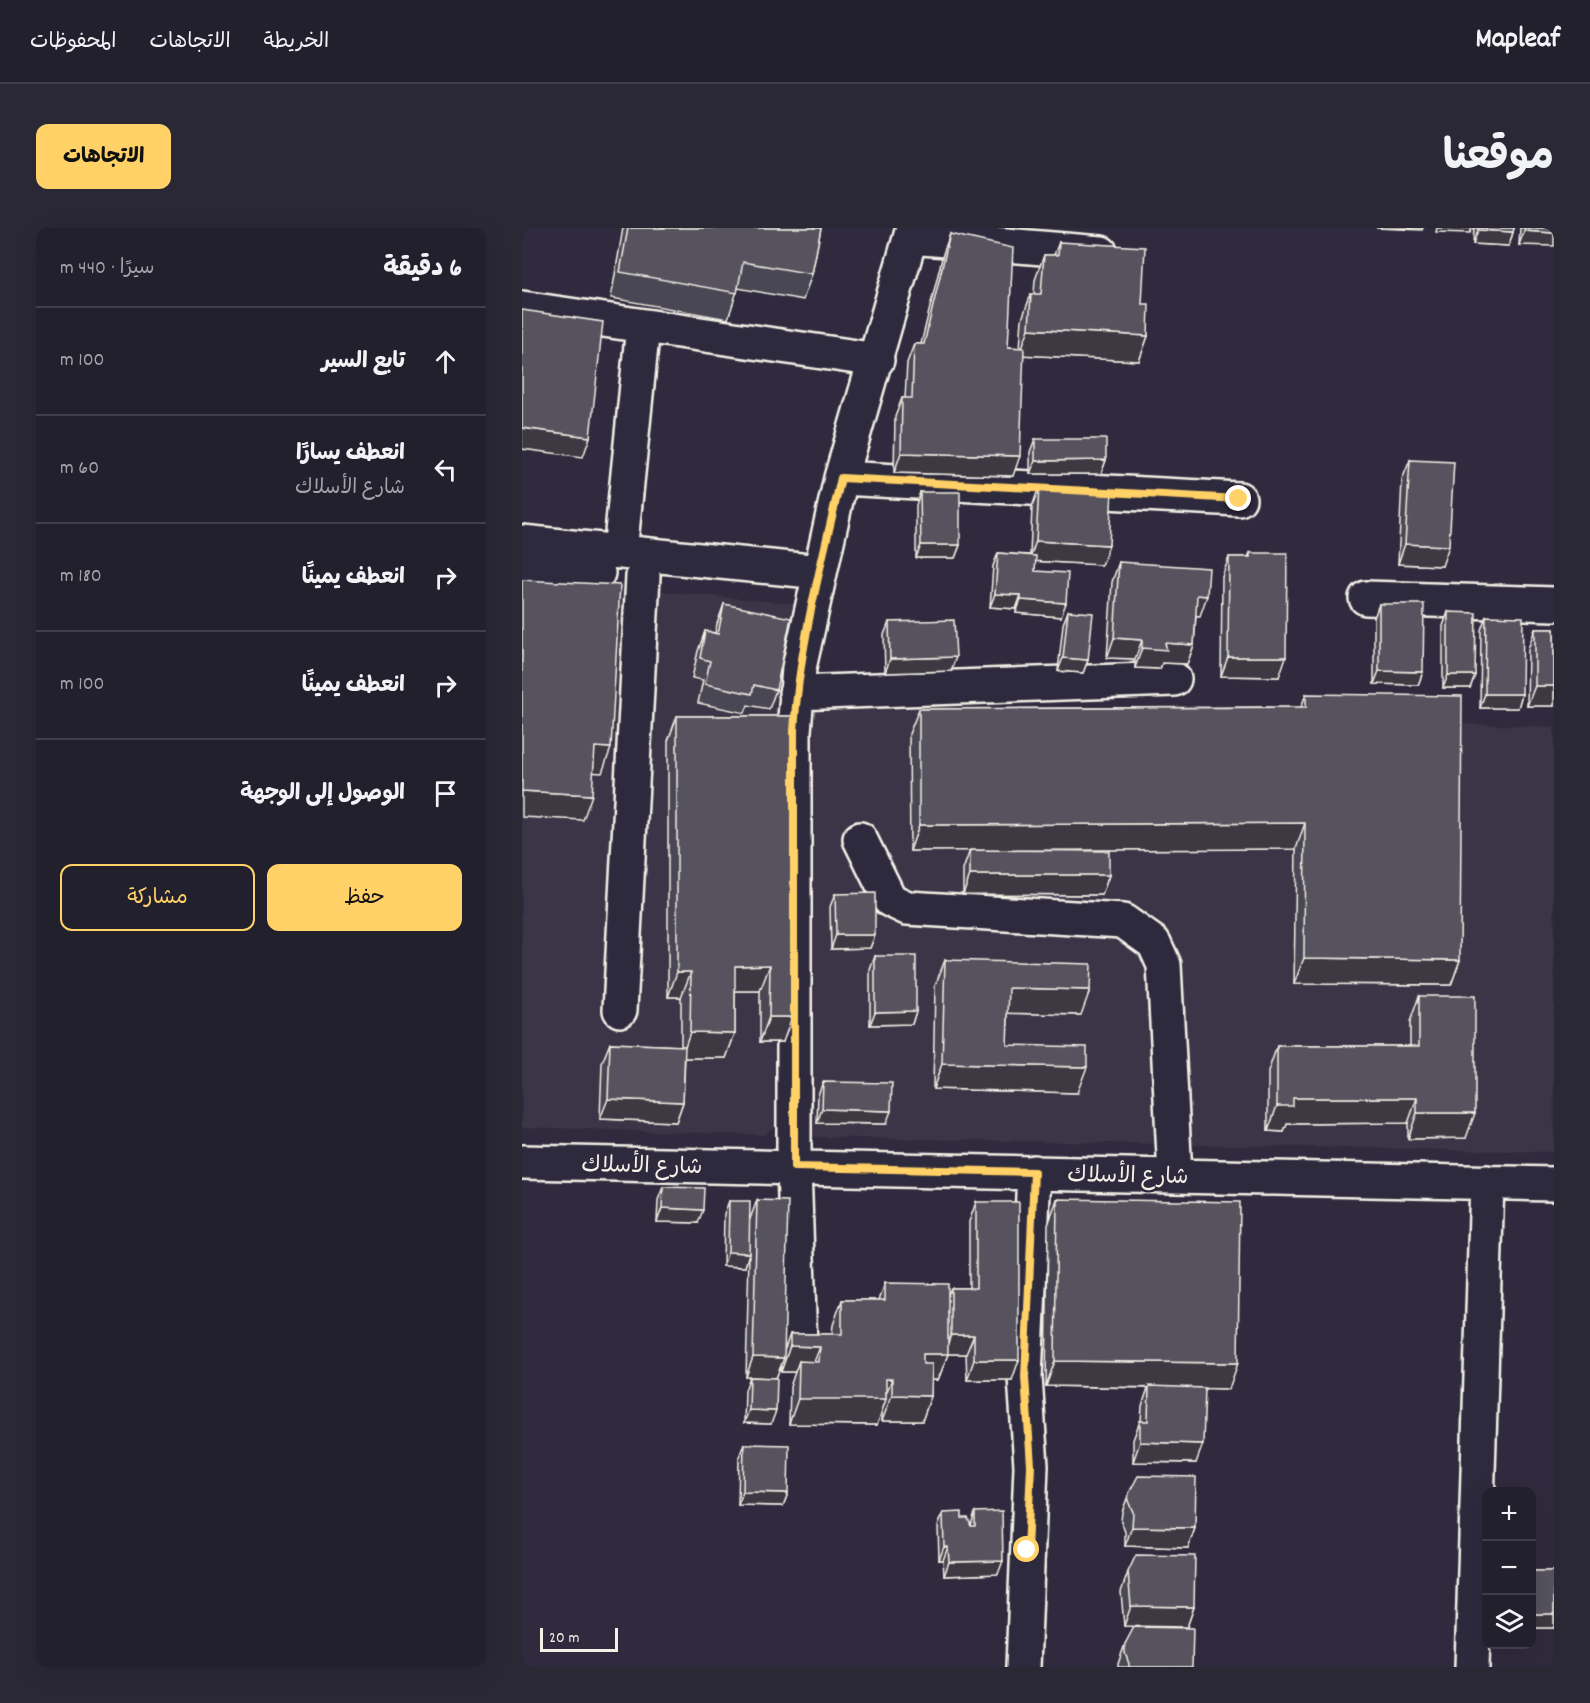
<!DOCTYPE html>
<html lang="ar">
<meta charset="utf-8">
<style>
body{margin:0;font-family:Dekko,"Playpen Sans Arabic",sans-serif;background:#2b2836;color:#f1f3f6;direction:rtl}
.controls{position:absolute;right:18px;bottom:18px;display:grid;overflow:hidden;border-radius:12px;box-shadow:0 6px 24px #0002}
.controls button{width:54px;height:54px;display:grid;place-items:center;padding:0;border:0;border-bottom:2px solid #403e4a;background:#23202e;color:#f1f3f6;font:30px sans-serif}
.scale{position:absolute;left:18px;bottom:15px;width:78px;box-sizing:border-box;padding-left:6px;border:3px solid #f4f1e8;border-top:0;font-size:16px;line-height:21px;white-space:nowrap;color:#f4f1e8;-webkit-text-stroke:4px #2f2a3d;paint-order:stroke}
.stop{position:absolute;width:18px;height:18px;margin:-14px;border:4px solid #ffd166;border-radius:50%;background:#fff}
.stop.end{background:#ffd166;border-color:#fff;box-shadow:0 2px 6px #0008}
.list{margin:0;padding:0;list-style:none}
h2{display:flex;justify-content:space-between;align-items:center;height:78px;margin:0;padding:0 24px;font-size:26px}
h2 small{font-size:20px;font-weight:400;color:#a3a3aa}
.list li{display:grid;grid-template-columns:39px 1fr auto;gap:18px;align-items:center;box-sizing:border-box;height:108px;padding:0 24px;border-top:2px solid #403e4a}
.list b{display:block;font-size:22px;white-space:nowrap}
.list p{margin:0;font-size:20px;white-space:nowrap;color:#a3a3aa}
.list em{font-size:20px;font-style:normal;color:#a3a3aa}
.actions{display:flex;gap:12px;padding:18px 24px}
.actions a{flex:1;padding:14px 0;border:2px solid #ffd166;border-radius:12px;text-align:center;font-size:21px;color:#ffd166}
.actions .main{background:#ffd166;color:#111}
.icon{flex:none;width:33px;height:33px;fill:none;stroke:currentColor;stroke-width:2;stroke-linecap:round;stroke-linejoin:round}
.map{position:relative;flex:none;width:1032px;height:1439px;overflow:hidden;direction:ltr;border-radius:12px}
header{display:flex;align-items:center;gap:36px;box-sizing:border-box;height:84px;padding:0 30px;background:#23202e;border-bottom:2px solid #403e4a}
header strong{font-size:28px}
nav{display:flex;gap:33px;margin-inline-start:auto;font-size:21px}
.intro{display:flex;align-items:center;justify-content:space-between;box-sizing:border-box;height:144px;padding:0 36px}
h1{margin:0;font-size:42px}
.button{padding:15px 27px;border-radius:12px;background:#ffd166;color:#111;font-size:21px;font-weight:700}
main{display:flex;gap:36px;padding:0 36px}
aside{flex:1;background:#23202e;border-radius:12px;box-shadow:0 6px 24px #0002}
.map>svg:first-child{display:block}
.built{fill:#3b3647}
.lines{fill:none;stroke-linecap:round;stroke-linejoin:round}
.minor-casing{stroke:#f4f1e8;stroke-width:38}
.minor{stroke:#2f2a3d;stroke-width:33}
.wall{fill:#4a4752;stroke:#f4f1e8;stroke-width:1.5}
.shaded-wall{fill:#3c3942;stroke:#f4f1e8;stroke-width:1.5}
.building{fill:#56525f;stroke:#f4f1e8;stroke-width:1.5}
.route{stroke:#ffd166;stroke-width:8}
.labels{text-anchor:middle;stroke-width:4.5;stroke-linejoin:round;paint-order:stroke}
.street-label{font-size:22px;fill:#f4f1e8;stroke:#2f2a3d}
</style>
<header>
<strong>Mapleaf</strong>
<nav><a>الخريطة</a><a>الاتجاهات</a><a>المحفوظات</a></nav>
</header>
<div class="intro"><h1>موقعنا</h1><a class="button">الاتجاهات</a></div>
<main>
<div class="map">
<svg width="1032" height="1439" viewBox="0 0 1032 1439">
<rect width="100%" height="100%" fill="#2f2a3d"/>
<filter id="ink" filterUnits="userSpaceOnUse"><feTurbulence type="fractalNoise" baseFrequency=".0167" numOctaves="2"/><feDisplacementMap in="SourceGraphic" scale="12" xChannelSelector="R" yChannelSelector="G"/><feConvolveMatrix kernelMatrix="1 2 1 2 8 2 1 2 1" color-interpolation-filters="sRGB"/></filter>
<g filter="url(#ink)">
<path class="built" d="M0 350 274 376 264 498 254 898 242 907 0 899Z
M286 472 1032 499V924L286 909Z"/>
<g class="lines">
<defs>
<path id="minor" d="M389 9 579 25
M0 80 355 132
M319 250 717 271
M0 314 298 344
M98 324 121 98
M0 339 76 345
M844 370 1032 376
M274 465 652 451
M338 611 368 672 385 680 601 693 632 715 642 737 653 947
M98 782 121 348
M0 934 1032 956
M278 1118 272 939V503L277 440 319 250 391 0
M501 1439 509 1238 503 1149 512 944
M950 1439 965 954"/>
</defs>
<use href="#minor" class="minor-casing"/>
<use href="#minor" class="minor"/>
</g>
<path class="wall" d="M101 0H299L290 46 281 72 216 60 206 91 89 70Z
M952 0H992L991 4 987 18 951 16Z
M998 0H1032L997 17Z
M428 6 486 119 498 120 500 91 509 66H512L513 52 522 27H532L537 14 620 76 626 108 617 133 501 127 491 248 372 245 373 189 380 170H383L385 135 392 116H399L421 26Z
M513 211 584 232 579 246H508V224Z
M888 232 920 338 876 336 880 252Z
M517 259 587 317 580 337 513 333V343L539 389 494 385V381L468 379 471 338 476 325 508 327 510 279Z
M398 264 438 317 433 330H394V277Z
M728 325 757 449 699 448 700 349 707 329H726Z
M597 334 678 388 674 387 672 417 665 436 640 435 638 441 613 440V431L585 430 590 354Z
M202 376 254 462 247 481 226 477 223 485 176 475 181 452 170 450 176 423 183 403 193 405 195 396Z
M857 376 901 444 896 457 852 456V390Z
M546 383 566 432 561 445 536 443 541 396Z
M926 384 953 447 948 460H921V398Z
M964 388 1000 466 996 480H958L959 402Z
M367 394 429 443 363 445 362 407Z
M1013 401H1032V478H1005L1006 421Z
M784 466 938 732 929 757 772 756 774 621 487 622 587 647 580 667 441 666V642L448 622 388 623 387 506 397 481 779 479Z
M155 488H271L261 814H238V763H213V805L204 830H163L161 874 154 894 78 891 80 835 88 815 159 818V769H146V513Z
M313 666 353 707 348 720 309 721 308 679Z
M353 728 394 783 390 796 348 797V742Z
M423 732 559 787 486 785 485 817 555 865 411 861 413 758Z
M897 768 944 910 886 911V895L765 896 762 904 746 903V844L755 818H888V794Z
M301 854 364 896 295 895 296 867Z
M141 959 176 995 135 994 136 972Z
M535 971 707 1161 683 1160 674 1235 611 1234V1212L618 1193H619L620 1178 626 1160 524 1158 526 997Z
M235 972 262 1123 268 1106H310L311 1097 320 1072H357L363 1055 426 1067 429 1060H447V994L454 974 490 1152H445L444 1126H426L416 1152H409V1168L400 1193H360V1181L355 1197 267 1196 268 1159 273 1144H259V1138L254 1150 249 1196 222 1195 223 1162 228 1149H224L227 1027 223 1039 201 1038 202 986 207 973 228 991Z
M222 1216 266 1265 261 1278 216 1277 217 1229Z
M607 1265 673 1300 666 1320 603 1318V1304L599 1293 600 1284Z
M453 1284 476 1346 422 1348 421 1332H417L416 1298 421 1285 440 1290 449 1297Z
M1011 1343H1032V1400H1010V1348Z
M606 1344 672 1379 665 1399 602 1398 599 1364Z
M603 1416 670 1439H596V1436Z"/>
<path class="shaded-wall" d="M854 0H901L900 2Z
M915 0H950L948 5 914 4Z
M956 2 991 4 987 18 951 16Z
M1002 3 1032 5V18L997 17Z
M507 101 626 108 617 133 497 127Z
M0 200 68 209 61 229 0 221Z
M379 225 498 228 491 248 372 245Z
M584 232 579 246H508L513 233Z
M514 313 587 317 580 337 507 333Z
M883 316 927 318 920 338 876 336Z
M399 317H438L433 330H394Z
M473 366 499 367 494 381 468 379Z
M675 367 685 368 678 388 668 387Z
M499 372 544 375 539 389 494 385Z
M592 410 620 412 613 431 585 430Z
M643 415 672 417 665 436 640 435 638 441 613 440 620 420Z
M434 429 429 443 363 445 368 431Z
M706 429H764L757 449 699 448Z
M541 430 566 432 561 445 536 443Z
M857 443 901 444 896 457 852 456Z
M926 447H953L948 460H921Z
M1013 458H1032V478H1005Z
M963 466H1000L996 480H958Z
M73 519 89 520 80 545 64 544Z
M0 563 70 567 61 592 0 589Z
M783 595 774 621 388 623 397 597Z
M448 647H587L580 667 441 666Z
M314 707H353L348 720 309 721Z
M782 730 938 732 929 757 772 756Z
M248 737 238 763H204L213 738Z
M155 744H169L159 769H146Z
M487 760 568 762 559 787 477 785Z
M394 783 390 796 348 797 353 784Z
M247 789H270L261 814H238Z
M168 804 213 805 204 830H159Z
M420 836 565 839 555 865 411 861Z
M771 870H895L886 895 765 896 762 904 746 903 755 878Z
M86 871 161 874 154 894 78 891Z
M300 881 369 883 364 896 295 895Z
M895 885H953L944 910 886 911Z
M140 980 181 982 176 995 135 994Z
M206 1024 227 1025 223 1039 201 1038Z
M429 1107H452L444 1126H426L416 1152H392L401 1126H422Z
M268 1118 298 1119 288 1144 277 1133 273 1144H259Z
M231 1129 262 1130 254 1150 224 1149Z
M452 1132H497L490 1152H445Z
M533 1133 716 1135 707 1161 524 1158Z
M364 1151H370L362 1171H364L355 1197 267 1196 276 1171Z
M370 1167 409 1168 400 1193H360Z
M227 1182 254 1183 249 1196 222 1195Z
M618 1214 681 1216 674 1235 611 1234Z
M221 1264 266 1265 261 1278 216 1277Z
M610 1299 673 1300 666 1320 603 1318Z
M422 1319H426L421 1332H417Z
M481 1333 476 1346 422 1348 427 1334Z
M609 1378 672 1379 665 1399 602 1398Z
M1011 1386H1032V1400H1010V1389Z"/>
<path class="building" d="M106 0H299L290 46 221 34 215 65 98 44Z
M956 0H992L991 4 956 2Z
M1003 0H1032V5L1002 3Z
M428 6 491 20 486 119 502 120 498 228 379 225 380 170H390L392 116H402Z
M537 14 623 19 620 76H627L626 108 507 101 509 66H519L522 27H536Z
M0 82 81 94 68 209 0 200Z
M513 211H584V232L513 233Z
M888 232 932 234 927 318 883 316Z
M517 259 590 263 587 317 514 313Z
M398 264H438V317H399Z
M476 325 514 328 513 343 546 345 544 375 499 372V367L473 366Z
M728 325H765L764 429H706L707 329H728Z
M597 334 687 340 685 368 675 367 672 417 643 415 645 422 620 420V412L592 410Z
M0 352 98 357 89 520 73 519 70 567 0 563Z
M202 376 269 390 254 462 232 457 230 466 183 456 188 433 178 430 183 403 196 406Z
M857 376H902L901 444 857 443Z
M546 383 571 385 566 432 541 430Z
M926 384 954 385 953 447H926Z
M964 388 1001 389 1000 466H963Z
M432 392 434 429 368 431 367 394Z
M1013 401H1032V458H1013Z
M784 466 940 468 938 732 782 730 783 595 397 597V481L784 479Z
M155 488H271L270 789H247L248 737 213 738V805L168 804 169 744H155Z
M448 622 587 623V647H448Z
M353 665V707H314L313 666Z
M353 728H394V783L353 784Z
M423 732 569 736 568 762 487 760 485 817 565 819V839L420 836Z
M897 768H953V885H895V870H771V878H755V818H897Z
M88 815 163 818 161 874 86 871Z
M301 854 370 855 369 883 300 881Z
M141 959 182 960 181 982 140 980Z
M535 971 718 974 716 1135 533 1133Z
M235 972 266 973 262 1130 231 1129Z
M207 973H228L227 1025 206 1024Z
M454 974H497V1132H452V1107H429V1060H454Z
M363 1055 426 1056V1126H401V1136H410L409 1168 370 1167V1151H364V1171H276L277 1133 297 1134 298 1119 268 1118V1106H320V1072H363Z
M228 1149 255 1150 254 1183 227 1182Z
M627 1158 683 1160 681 1216 618 1214V1193H626Z
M222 1216 267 1217 266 1265 221 1264Z
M616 1248 674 1249 673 1300 610 1299 611 1284 606 1273 607 1265Z
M480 1283 481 1333 427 1334 426 1319H422L421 1285 440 1284V1290H446L449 1298H453V1284Z
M614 1327 673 1328 672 1379 609 1378 606 1344Z
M1011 1343H1032V1386H1011Z
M612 1399 671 1400 670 1439H607V1436L603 1425V1416Z"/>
</g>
<g class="lines" filter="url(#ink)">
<path class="route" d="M505 1322 509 1238 503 1149 512 944 272 939V503C277 417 300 334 319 250L717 271"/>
</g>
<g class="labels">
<g class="street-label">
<text transform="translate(120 936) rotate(1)" y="8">شارع الأسلاك</text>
<text transform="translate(606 946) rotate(1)" y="8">شارع الأسلاك</text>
</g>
</g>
</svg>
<div class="controls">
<button>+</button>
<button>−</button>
<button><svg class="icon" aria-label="layers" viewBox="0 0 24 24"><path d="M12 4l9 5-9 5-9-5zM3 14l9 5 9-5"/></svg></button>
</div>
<div class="scale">20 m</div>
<div class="stop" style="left:505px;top:1322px"></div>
<div class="stop end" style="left:717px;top:271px"></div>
</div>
<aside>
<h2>6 دقيقة<small>سيرًا · 440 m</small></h2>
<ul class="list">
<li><svg class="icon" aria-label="ahead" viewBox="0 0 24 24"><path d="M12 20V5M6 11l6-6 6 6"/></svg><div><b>تابع السير</b></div><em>100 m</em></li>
<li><svg class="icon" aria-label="left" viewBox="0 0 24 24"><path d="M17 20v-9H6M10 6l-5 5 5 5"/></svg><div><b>انعطف يسارًا</b><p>شارع الأسلاك</p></div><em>60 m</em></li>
<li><svg class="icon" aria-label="right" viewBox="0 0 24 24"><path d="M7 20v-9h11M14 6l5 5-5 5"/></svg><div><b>انعطف يمينًا</b></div><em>180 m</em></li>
<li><svg class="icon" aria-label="right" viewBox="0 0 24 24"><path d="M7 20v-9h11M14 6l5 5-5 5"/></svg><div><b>انعطف يمينًا</b></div><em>100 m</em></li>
<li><svg class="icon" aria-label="arrive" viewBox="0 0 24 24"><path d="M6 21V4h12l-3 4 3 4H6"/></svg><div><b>الوصول إلى الوجهة</b></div></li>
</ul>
<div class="actions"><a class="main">حفظ</a><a>مشاركة</a></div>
</aside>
</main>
